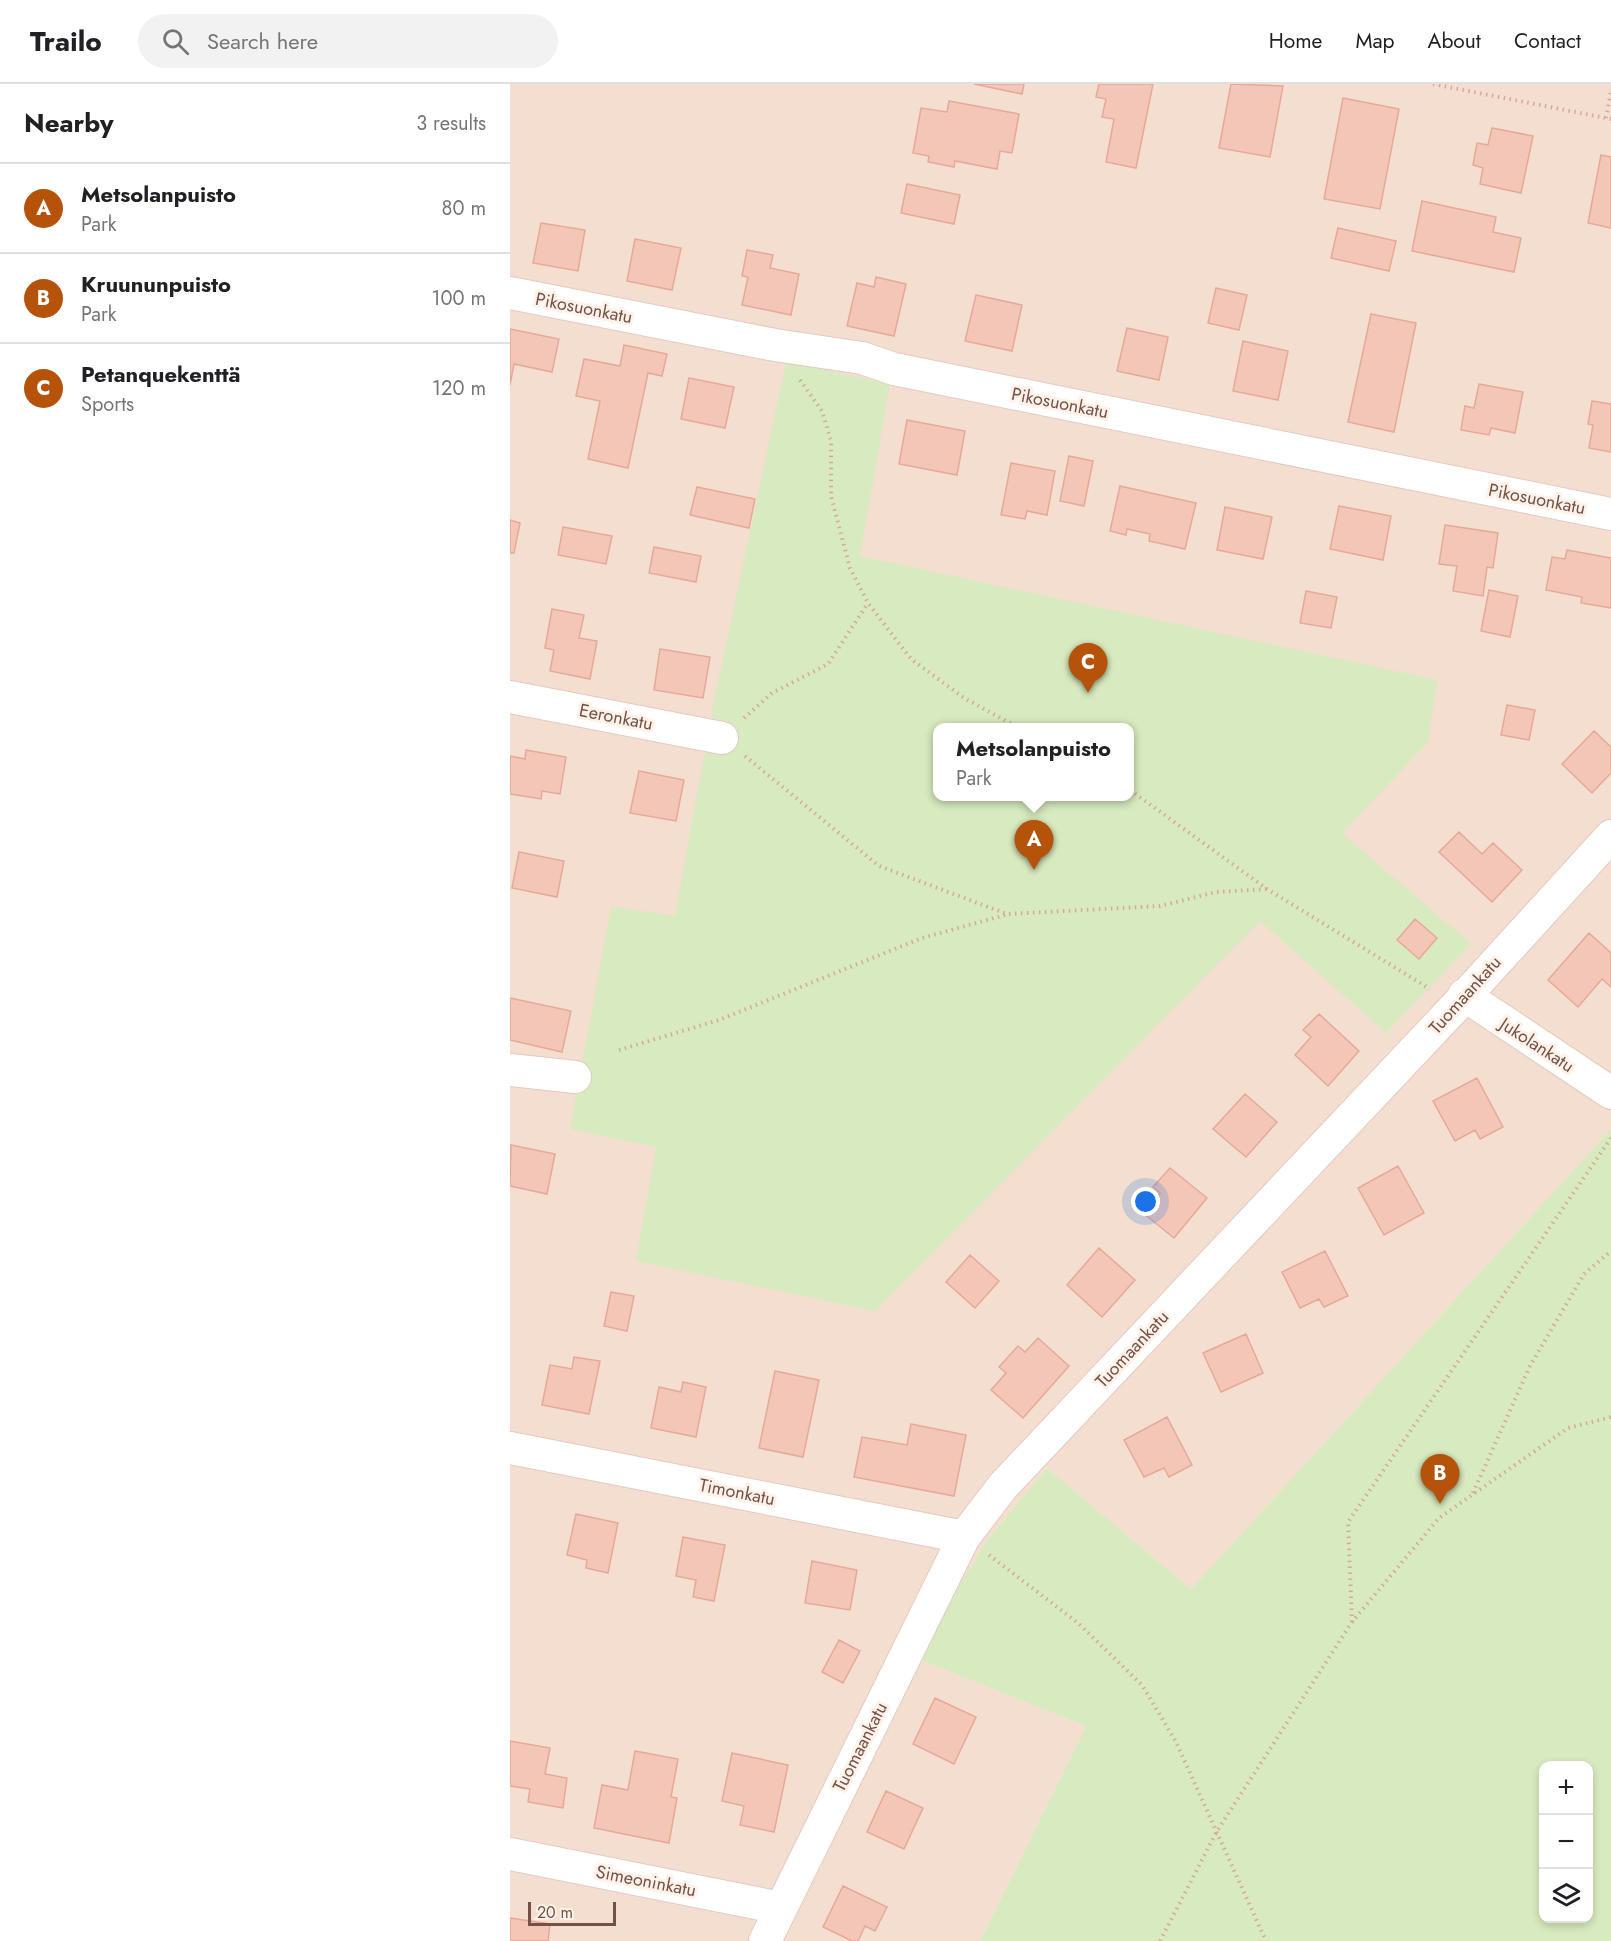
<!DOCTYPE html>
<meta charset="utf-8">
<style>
body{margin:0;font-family:Jost,sans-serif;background:#f2f2f2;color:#202124}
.controls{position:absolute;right:18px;bottom:18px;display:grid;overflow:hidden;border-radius:12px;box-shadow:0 3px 9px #0003}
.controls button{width:54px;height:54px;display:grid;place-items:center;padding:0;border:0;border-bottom:2px solid #e0e0e0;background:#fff;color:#202124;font:30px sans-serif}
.scale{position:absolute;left:18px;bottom:15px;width:88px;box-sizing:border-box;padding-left:6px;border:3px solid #745047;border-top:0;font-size:16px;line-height:21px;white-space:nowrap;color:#745047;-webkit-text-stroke:4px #fff2e8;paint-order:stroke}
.you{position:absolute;left:636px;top:1118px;width:21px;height:21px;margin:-15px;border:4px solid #fff;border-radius:50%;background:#1a73e8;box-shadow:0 0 0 9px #1a73e833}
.badge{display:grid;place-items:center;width:39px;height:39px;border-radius:50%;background:#b45309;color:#fff;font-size:20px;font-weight:700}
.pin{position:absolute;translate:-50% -50px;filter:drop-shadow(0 2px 3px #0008)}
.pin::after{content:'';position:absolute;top:32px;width:21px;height:18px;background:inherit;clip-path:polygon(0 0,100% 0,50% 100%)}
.popup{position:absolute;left:423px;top:639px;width:201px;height:78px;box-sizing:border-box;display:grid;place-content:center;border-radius:12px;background:#fff;filter:drop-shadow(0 2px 4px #0005);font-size:20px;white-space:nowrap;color:#757577}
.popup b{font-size:22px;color:#202124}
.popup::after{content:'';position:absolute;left:50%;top:100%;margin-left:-12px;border:12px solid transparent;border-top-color:#fff}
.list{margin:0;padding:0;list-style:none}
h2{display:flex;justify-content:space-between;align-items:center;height:78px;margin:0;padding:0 24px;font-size:26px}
h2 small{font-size:20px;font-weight:400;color:#757577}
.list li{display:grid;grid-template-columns:39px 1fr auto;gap:18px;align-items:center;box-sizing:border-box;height:90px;padding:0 24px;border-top:2px solid #e0e0e0}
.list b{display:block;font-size:22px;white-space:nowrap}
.list p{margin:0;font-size:20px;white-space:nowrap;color:#757577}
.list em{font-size:20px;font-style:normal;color:#757577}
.icon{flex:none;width:33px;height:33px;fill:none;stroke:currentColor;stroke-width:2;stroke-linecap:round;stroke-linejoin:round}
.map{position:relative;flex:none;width:1101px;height:1857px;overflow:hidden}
header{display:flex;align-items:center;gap:36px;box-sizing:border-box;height:84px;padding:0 30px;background:#fff;border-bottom:2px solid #e0e0e0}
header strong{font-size:28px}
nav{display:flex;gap:33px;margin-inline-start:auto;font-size:21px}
.search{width:420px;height:54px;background:#f2f2f2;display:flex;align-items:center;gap:15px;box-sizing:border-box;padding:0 21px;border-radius:33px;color:#757577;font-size:22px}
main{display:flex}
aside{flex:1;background:#fff}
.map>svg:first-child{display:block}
.residential{fill:#f4decf;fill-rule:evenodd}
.green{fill:#d8eabf;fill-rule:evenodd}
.building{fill:#f3c6b8;stroke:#e6a998;stroke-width:1.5}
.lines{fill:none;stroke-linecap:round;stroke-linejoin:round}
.street-casing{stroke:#e3cac0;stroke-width:34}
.path{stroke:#d7a99b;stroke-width:4;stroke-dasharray:1.5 4.5;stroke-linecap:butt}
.street{stroke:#fff;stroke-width:32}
.labels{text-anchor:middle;stroke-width:6;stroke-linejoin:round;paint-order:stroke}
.street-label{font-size:18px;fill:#745047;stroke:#fff2e8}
</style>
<header>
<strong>Trailo</strong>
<div class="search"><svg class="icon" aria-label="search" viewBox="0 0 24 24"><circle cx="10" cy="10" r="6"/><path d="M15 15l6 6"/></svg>Search here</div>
<nav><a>Home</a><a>Map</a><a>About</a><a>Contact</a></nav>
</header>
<main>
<aside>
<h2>Nearby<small>3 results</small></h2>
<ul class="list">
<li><span class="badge">A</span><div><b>Metsolanpuisto</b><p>Park</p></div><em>80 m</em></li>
<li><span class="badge">B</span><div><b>Kruununpuisto</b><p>Park</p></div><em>100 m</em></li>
<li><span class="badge">C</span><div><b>Petanquekenttä</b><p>Sports</p></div><em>120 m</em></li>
</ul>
</aside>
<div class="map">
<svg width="1101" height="1857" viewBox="0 0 1101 1857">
<rect width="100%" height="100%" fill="#fdede1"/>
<path class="residential" d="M0 0H1101V1045L681 1505 537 1384 477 1456 446 1507 412 1576 576 1642 470 1857H0ZM428 644H620V712H428Z"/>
<path class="green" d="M276 278 380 300 350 472 927 596 918 658 832 749 961 860 876 949 750 837 365 1227 126 1177 146 1063 60 1045 101 822 165 832 202 627ZM428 644H620V712H428Z
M1101 1045V1857H470L576 1642 411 1576 446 1507 477 1456 537 1384 681 1505ZM1034 1682H1078V1834H1034Z"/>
<path class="building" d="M464 0H514L512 10Z
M589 0H643L626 84 596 78 604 35 592 33 596 15 586 13Z
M721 0 773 2 760 73 709 64Z
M833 14 889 25 870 125 814 115Z
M439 17 509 30 502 69 490 67 487 85 445 77 444 83 418 78 419 72 403 69 411 24 437 28Z
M982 44 1023 52 1011 109 970 100 973 84 963 81 967 59 978 61Z
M1091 71 1101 73V144L1078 139Z
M397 100 450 111 444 140 391 129Z
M912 117 986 133 983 148 1011 154 1004 188 902 167Z
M31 139 75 146 68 187 23 179Z
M828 144 886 157 879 187 821 174Z
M125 155 171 164 162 206 117 197Z
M237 166 263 171 260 184 289 190 281 231 232 221 238 193 232 192Z
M366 193 396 200 384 252 337 242 347 199 364 203Z
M706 204 737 211 729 246 698 239Z
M466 211 512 221 502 267 455 257Z
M861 230 906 239 884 348 838 338Z
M617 244 658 253 649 296 607 287Z
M0 245 49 255 42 288 4 280 0 301Z
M733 257 778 267 768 316 723 307Z
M114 261 157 270 152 292 138 289 118 384 78 375 90 317 66 312 74 275 110 282Z
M179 294 224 303 215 344 171 335Z
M969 300 1013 308 1005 349 981 344 979 351 951 346 955 322 964 324Z
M1082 317 1101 320V368L1079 364 1083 341 1078 340Z
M397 336 455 347 447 391 389 380Z
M559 372 583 377 574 422 550 417Z
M501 379 545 387 537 431 517 427 515 435 491 431Z
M610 402 686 419 675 465 639 457 640 450 617 445 616 451 600 447Z
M187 403 245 415 239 444 180 431Z
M829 422 881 432 873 476 820 465Z
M715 423 762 433 753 475 707 466Z
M0 436 10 439 4 469H0Z
M935 441 988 449 983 484 977 483 973 512 943 507 947 482 929 480Z
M53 443 102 452 96 480 48 471Z
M144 463 191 472 186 498 139 489Z
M1057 466 1101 474V524L1071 519 1072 513 1036 506 1042 473 1055 475Z
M979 506 1008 512 1000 553 971 547Z
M796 507 827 513 821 544 790 539Z
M42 525 74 531 69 554 87 557 80 595 40 587 44 566 35 564Z
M150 565 200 573 193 614 144 606Z
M997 621 1025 626 1019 656 991 651Z
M1084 647 1101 663V689L1082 709 1052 680Z
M16 666 56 673 50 710 32 707 31 715 0 710V672L15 675Z
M129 687 174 696 166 737 120 729Z
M949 748 972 770 983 759 1012 786 982 818 929 768Z
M9 768 54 777 47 813 2 804Z
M905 835 927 854 909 875 887 856Z
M1079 849 1101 869V903L1092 895 1068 923 1038 896Z
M0 914 61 927 52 968 0 956Z
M809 930 849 967 818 1002 785 971 801 953 793 946Z
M967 994 993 1043 970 1055 965 1046 945 1057 923 1017Z
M735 1010 767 1038 736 1073 703 1045Z
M1 1061 45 1070 37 1110 0 1102Z
M888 1082 914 1129 874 1151 848 1104Z
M660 1084 697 1114 664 1154 633 1129 650 1109 643 1103Z
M589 1164 625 1196 592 1233 557 1201Z
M815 1167 838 1212 814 1223 809 1215 790 1224 772 1188Z
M460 1171 489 1197 465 1224 436 1198Z
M101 1208 124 1212 117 1247 94 1242Z
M736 1250 753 1289 711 1308 693 1269Z
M528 1254 559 1282 513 1334 481 1306 496 1289 489 1283 508 1262 515 1268Z
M64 1273 90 1277 79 1330 32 1321 40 1281 62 1285Z
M265 1287 309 1296 293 1373 249 1364Z
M173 1298 196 1303 186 1353 141 1344 149 1303 171 1308Z
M657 1333 682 1381 659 1393 654 1384 634 1393 614 1356Z
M401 1340 456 1351 444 1412 344 1393 352 1353 397 1361Z
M66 1430 108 1439 98 1489 76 1484 77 1476 57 1471Z
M173 1453 215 1461 204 1517 183 1513 186 1496 166 1492Z
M302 1477 347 1486 340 1526 295 1519Z
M329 1556 350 1567 333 1599 312 1588Z
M425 1614 466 1633 444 1680 403 1660Z
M0 1657 40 1664 35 1690 57 1694 53 1724 18 1718 20 1705 0 1702Z
M125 1667 168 1675 161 1713 167 1714 159 1759 84 1744 92 1701 118 1706Z
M222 1669 278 1681 264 1748 230 1741 234 1722 212 1717Z
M376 1707 413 1724 394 1765 357 1748Z
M333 1802 377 1823 365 1847 355 1842 348 1857H342L313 1843Z
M0 1834 40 1840 38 1857H0Z"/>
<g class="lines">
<defs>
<path id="street" d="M0 209 265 261 352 274 384 285 1101 430
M0 613 212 654
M954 911 1101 1009
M0 986 65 993
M0 1364 454 1453
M0 1770 271 1824
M255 1857 454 1453 493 1402 946 922 1101 752"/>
</defs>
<use href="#street" class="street-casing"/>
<path class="path" d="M923 0 1101 35
M1096 34 1101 8
M290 296 312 327 321 357V412L340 484 358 519 401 575 454 614 509 644
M234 634 262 609 318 580 358 519
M235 672 369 782 497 830 650 822 706 808 757 805
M620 706 757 805 920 905
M109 966 209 936 412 854 495 831
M963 1409 1020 1282 1074 1190 1101 1167
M479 1471 568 1539 632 1601 666 1658 756 1857
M842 1538 838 1438 1101 1054
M650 1857 707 1747 842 1538 929 1434 1058 1344 1101 1333"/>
<use href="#street" class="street"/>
</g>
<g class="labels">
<g class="street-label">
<text transform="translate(74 224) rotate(11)" y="6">Pikosuonkatu</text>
<text transform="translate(550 319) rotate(11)" y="6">Pikosuonkatu</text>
<text transform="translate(1027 415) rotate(11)" y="6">Pikosuonkatu</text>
<text transform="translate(106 633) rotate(11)" y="6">Eeronkatu</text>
<text transform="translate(955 911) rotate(-48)" y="6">Tuomaankatu</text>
<text transform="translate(1027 961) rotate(33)" y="6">Jukolankatu</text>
<text transform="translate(622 1265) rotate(-47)" y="6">Tuomaankatu</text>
<text transform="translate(227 1408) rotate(11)" y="6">Timonkatu</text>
<text transform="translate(350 1663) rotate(-63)" y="6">Tuomaankatu</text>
<text transform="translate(136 1797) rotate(11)" y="6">Simeoninkatu</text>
</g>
</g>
</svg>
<div class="controls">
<button>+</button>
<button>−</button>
<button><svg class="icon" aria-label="layers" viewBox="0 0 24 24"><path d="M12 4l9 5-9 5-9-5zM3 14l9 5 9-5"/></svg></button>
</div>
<div class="scale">20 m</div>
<div class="you"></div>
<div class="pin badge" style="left:524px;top:786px">A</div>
<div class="popup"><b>Metsolanpuisto</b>Park</div>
<div class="pin badge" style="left:930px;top:1420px">B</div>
<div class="pin badge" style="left:578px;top:609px">C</div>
</div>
</main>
